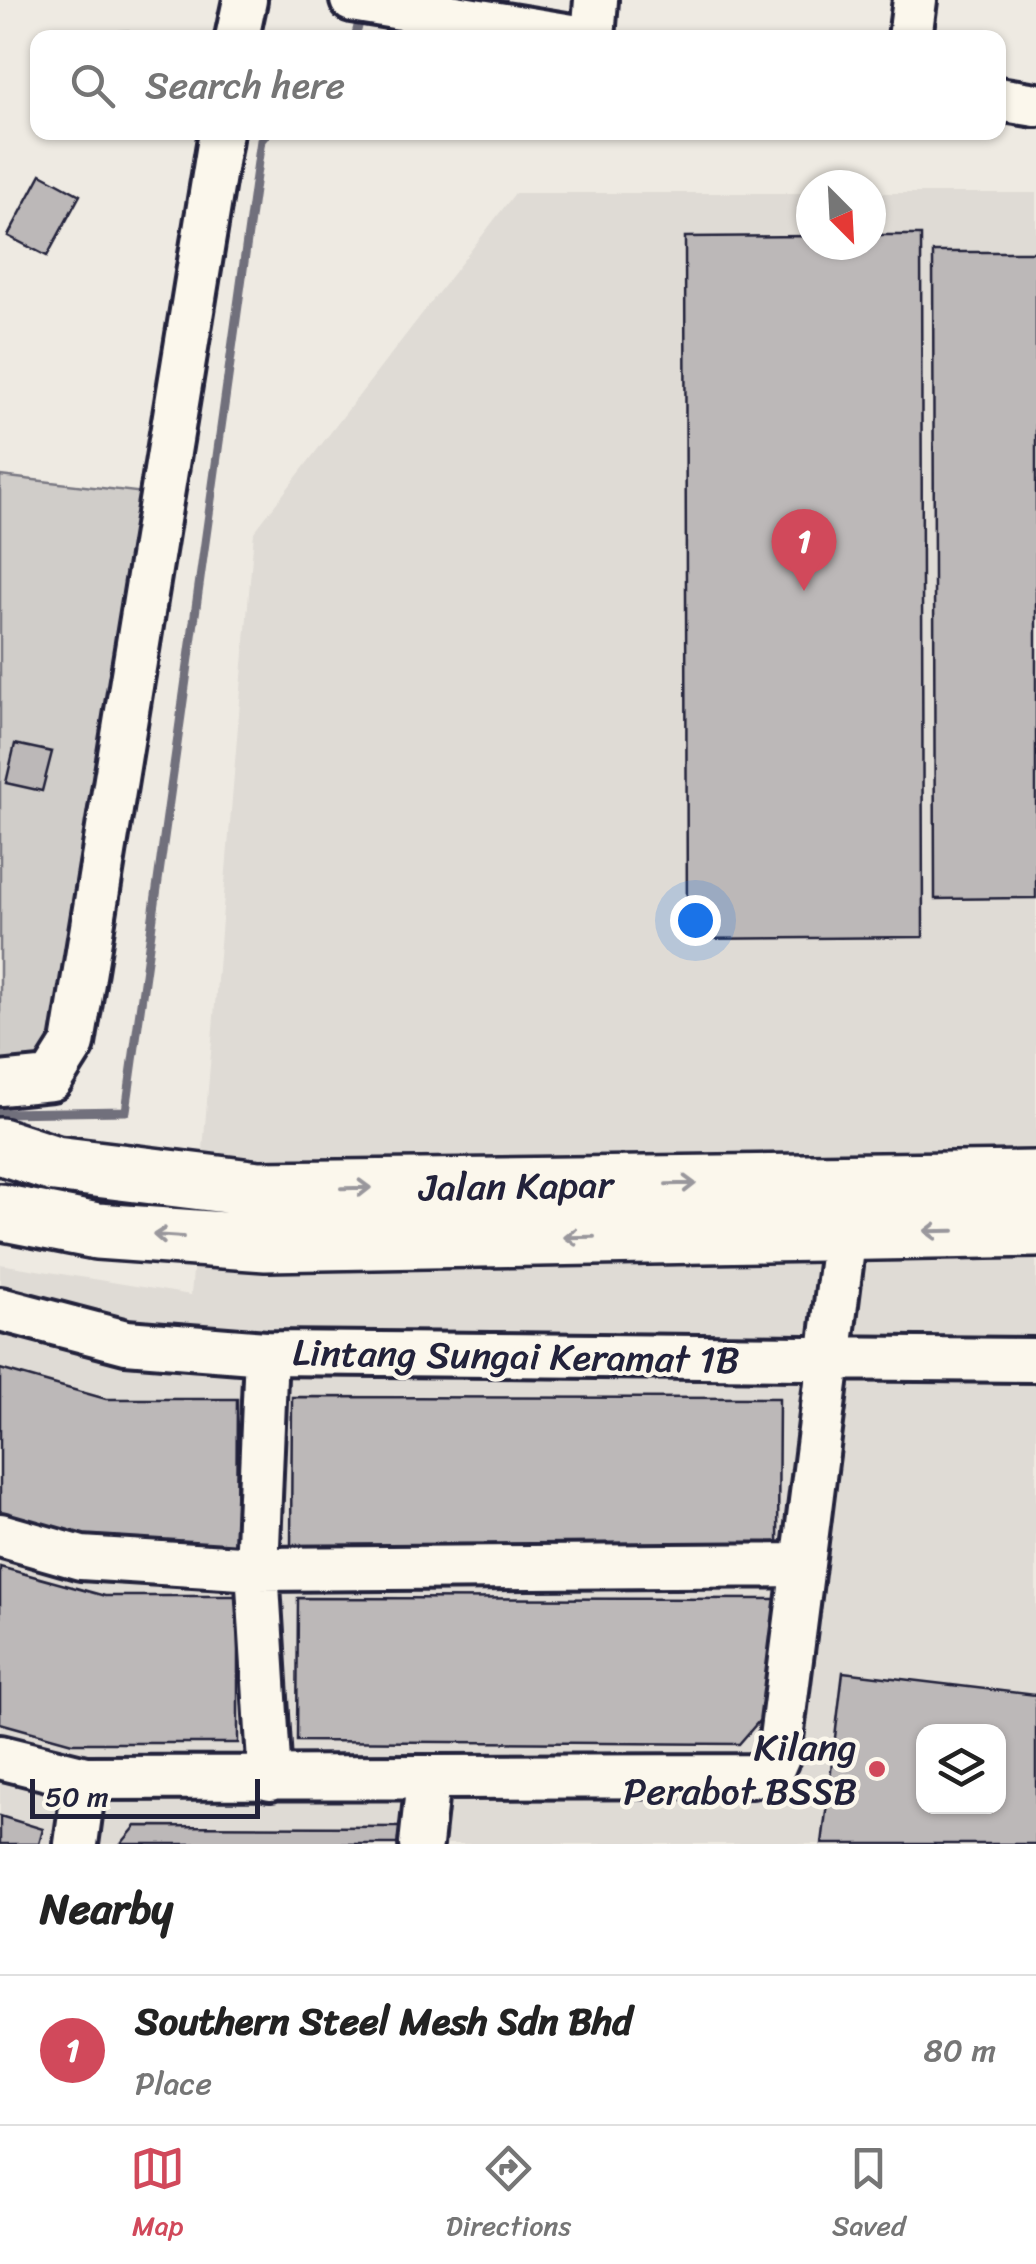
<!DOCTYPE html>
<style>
body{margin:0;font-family:Sriracha,sans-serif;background:#f6f6f6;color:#222}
.controls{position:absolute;right:30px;bottom:30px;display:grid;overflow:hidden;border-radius:20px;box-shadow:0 2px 8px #0004}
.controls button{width:90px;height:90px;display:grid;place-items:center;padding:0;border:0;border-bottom:2px solid #e0e0e0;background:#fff;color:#222;font:50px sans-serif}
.compass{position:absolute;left:796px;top:170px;width:90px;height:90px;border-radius:50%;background:#fff;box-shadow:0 2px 8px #0004;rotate:156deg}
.scale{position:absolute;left:30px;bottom:25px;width:230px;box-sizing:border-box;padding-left:10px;border:5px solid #22223b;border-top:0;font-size:28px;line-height:35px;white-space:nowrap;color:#22223b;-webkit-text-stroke:8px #fbf7ec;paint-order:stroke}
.you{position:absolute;left:695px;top:920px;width:35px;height:35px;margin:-25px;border:8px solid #fff;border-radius:50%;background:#1a73e8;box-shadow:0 0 0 15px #1a73e833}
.badge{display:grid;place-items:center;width:65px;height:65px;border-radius:50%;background:#d1495b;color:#fff;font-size:32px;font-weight:700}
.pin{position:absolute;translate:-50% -82px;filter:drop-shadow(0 2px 5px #0008)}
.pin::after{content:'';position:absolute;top:52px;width:35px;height:30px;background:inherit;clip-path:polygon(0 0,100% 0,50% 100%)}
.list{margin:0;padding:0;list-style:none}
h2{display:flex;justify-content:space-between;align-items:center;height:130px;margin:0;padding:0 40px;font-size:42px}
h2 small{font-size:32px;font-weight:400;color:#767676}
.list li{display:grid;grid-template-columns:65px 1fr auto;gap:30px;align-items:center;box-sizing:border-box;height:150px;padding:0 40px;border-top:2px solid #e0e0e0}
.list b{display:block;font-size:38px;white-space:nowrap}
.list p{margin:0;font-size:32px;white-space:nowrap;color:#767676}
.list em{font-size:32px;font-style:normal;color:#767676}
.icon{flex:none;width:55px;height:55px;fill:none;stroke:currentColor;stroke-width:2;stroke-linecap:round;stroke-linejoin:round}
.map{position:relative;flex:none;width:1036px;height:1844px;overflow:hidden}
.search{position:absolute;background:#fff;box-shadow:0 2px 8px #0004;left:30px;right:30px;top:30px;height:110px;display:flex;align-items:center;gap:25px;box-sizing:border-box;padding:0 35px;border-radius:20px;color:#767676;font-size:38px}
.sheet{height:280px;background:#fff}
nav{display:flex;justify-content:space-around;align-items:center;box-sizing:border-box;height:140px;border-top:2px solid #e0e0e0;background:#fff;font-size:28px;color:#767676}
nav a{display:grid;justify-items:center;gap:5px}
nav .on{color:#d1495b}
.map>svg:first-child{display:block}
.built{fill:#dfdbd5;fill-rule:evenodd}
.green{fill:#d0cdc9;stroke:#797882;stroke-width:2.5}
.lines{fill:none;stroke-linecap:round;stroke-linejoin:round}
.stream{stroke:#716f7c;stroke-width:9}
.building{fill:#bcb8b8;stroke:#22223b;stroke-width:2.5;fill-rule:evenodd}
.minor-casing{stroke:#22223b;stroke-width:50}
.highway-casing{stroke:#22223b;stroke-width:62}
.minor{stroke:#fbf7ec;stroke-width:42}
.highway{stroke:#fbf7ec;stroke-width:55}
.oneway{stroke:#99979c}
.poi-dot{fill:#d1495b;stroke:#fbf7ec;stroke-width:4}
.labels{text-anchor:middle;stroke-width:9;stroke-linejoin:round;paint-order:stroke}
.street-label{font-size:38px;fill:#22223b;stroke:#fbf7ec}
.poi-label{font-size:38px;fill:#22223b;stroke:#fbf7ec;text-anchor:end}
</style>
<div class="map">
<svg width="1036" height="1844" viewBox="0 0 1036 1844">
<rect width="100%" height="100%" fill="#eeeae2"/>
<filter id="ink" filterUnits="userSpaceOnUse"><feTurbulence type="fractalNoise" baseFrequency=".01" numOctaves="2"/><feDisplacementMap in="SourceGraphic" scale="20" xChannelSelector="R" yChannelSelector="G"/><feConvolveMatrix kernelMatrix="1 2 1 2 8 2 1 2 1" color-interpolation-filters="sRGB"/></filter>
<g filter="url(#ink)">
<path class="built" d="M515 193H811V245H871V193H1036V1844H0V1264L191 1295 254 532ZM924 1732H998V1806H924Z"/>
<path class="green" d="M0 476 153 494 56 1055 0 1074Z"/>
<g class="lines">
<path class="stream" d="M355 38 362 11
M0 1113 126 1111 261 140 268 132"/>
</g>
<path class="building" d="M128 31V38H83V32Z
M41 174 80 195 47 256 8 236Z
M871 235H921L923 937 687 939 685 237 811 236V245H871Z
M933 252H1036V898L935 899Z
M15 744 52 752 42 791 6 783Z
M0 1369 106 1399H237L236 1546H99L0 1518Z
M292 1397 779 1398 778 1546 291 1545Z
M0 1567 105 1596H238V1743H72L0 1723Z
M298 1598 776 1599 771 1707 739 1744 297 1741Z
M843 1672 1036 1695V1844H822ZM924 1732H998V1806H924Z
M0 1816 43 1829 39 1844H0Z
M136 1826 404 1827 402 1844H121Z"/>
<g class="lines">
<defs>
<path id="minor" d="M352 0 584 38
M237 38 245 0
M593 38 596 0
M910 38 915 0
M998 99 1036 105
M0 1084 51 1079 73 1044 221 132
M0 1309 126 1342 266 1353 1036 1360
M266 1353 257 1569 270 1779
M0 1535 81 1558 257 1569 803 1565
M0 1757 85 1778 751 1776 772 1770 779 1754 845 1233
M76 1844 85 1778
M421 1844 428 1780"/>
<path id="highway" d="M0 1146 55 1164 259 1189 1036 1179
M0 1212 97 1231 266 1243 1036 1229"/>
</defs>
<use href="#minor" class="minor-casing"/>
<use href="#highway" class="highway-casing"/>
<use href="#minor" class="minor"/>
<use href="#highway" class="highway"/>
</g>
<defs><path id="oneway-shaft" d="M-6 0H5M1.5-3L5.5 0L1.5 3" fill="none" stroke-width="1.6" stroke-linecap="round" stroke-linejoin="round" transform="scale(2.5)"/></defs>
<g class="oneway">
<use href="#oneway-shaft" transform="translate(681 1184) rotate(-1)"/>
<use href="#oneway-shaft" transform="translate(356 1188) rotate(-1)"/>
<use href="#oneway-shaft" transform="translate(939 1231) rotate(179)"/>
<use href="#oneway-shaft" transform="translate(168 1236) rotate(-176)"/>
<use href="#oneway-shaft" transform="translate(579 1237) rotate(179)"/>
</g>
</g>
<circle class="poi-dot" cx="877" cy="1769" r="10"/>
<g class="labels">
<g class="street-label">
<text transform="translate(516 1186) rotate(-1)" y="13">Jalan Kapar</text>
<text transform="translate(516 1356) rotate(1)" y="13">Lintang Sungai Keramat 1B</text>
</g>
<g class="poi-label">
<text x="857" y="1760">Kilang<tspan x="857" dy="44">Perabot BSSB</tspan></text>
</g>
</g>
</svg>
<div class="controls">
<button><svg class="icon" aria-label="layers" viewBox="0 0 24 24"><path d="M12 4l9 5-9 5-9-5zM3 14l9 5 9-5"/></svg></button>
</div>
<svg class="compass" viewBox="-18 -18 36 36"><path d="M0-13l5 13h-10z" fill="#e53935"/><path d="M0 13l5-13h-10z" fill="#767676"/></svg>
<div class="scale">50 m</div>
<div class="you"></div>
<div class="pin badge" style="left:804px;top:591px">1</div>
<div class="search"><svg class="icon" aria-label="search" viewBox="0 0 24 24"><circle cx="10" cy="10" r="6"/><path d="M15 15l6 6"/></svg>Search here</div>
</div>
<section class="sheet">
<h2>Nearby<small></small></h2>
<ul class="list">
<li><span class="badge">1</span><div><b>Southern Steel Mesh Sdn Bhd</b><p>Place</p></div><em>80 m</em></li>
</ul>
</section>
<nav>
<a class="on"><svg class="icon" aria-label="map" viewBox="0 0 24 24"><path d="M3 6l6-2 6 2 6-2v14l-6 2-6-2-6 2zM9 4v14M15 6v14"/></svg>Map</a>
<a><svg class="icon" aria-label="directions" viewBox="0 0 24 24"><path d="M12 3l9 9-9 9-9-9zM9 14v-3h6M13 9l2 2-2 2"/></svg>Directions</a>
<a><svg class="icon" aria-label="saved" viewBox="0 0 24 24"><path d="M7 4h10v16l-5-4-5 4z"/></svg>Saved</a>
</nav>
